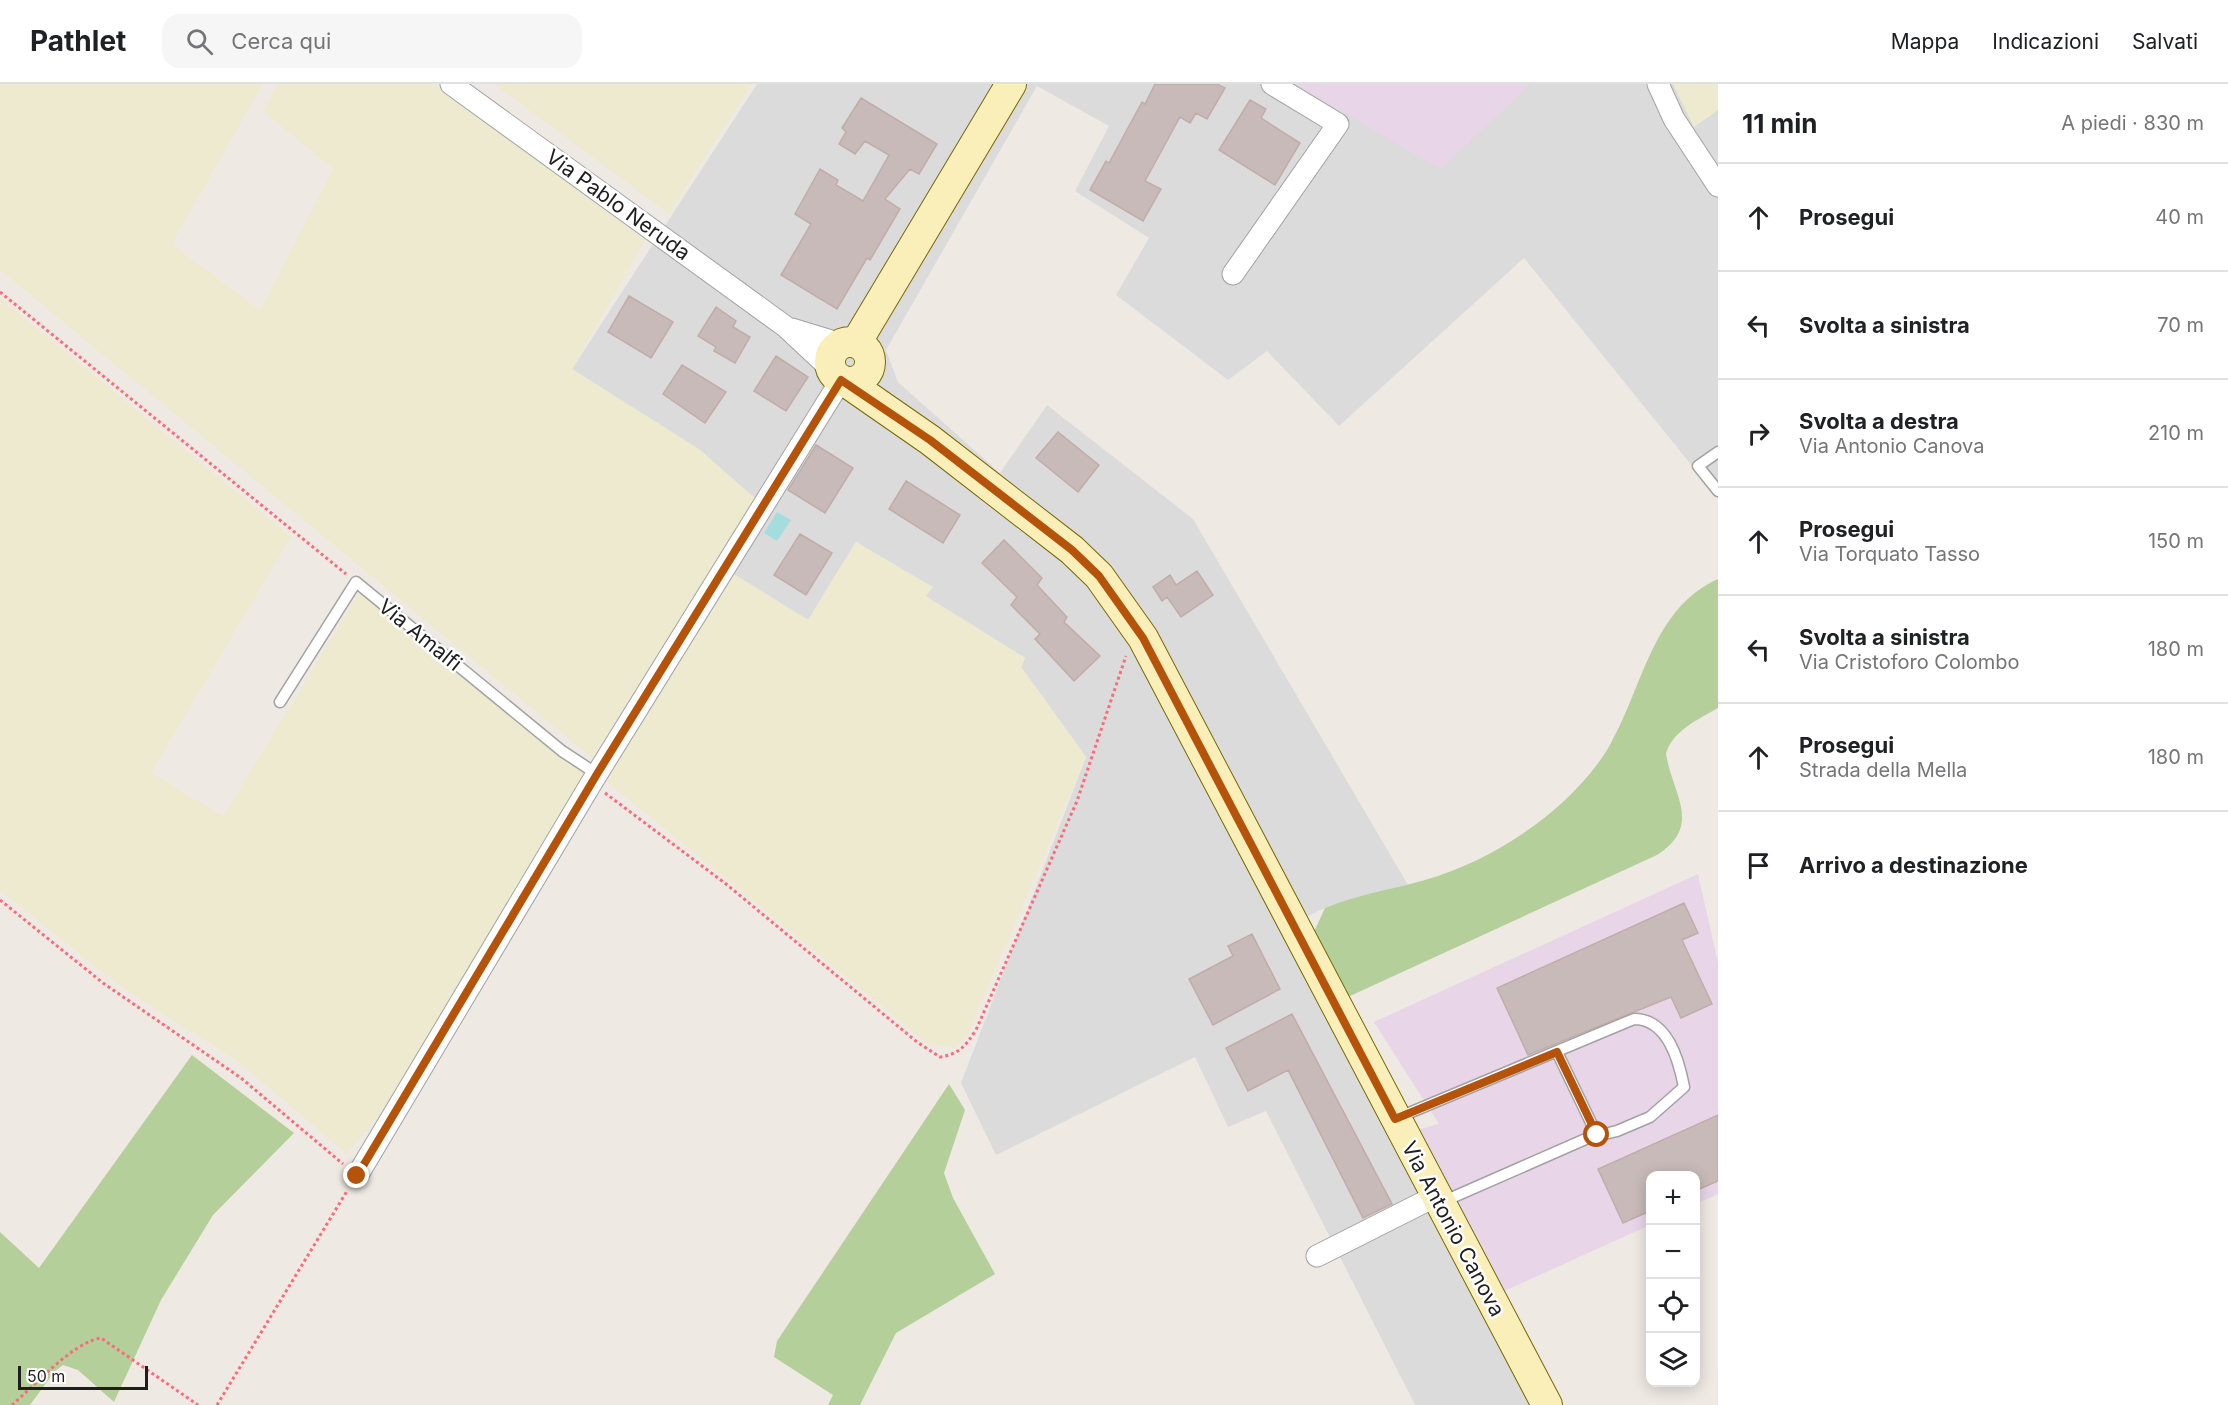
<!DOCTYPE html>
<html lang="it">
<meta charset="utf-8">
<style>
body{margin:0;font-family:Inter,sans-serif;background:#f6f6f6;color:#202124}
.controls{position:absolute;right:18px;bottom:18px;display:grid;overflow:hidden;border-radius:12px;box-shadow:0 3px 15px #0003}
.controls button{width:54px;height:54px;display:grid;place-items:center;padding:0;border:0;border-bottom:2px solid #e0e0e0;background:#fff;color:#202124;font:30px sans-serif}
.scale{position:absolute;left:18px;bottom:15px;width:130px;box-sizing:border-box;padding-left:6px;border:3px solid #1e1e1e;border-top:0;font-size:16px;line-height:21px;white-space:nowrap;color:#1e1e1e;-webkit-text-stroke:4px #fff;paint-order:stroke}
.stop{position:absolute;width:18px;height:18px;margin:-14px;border:4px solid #b45309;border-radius:50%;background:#fff}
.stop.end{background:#b45309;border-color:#fff;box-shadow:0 2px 6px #0008}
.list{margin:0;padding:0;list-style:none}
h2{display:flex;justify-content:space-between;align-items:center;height:78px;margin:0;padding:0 24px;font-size:26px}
h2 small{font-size:20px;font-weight:400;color:#757577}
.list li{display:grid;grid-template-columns:39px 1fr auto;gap:18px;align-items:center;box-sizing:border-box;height:108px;padding:0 24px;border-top:2px solid #e0e0e0}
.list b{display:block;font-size:22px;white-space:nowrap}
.list p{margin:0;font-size:20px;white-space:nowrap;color:#757577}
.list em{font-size:20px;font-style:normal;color:#757577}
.icon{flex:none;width:33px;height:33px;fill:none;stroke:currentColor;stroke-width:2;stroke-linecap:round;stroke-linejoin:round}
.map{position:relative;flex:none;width:1718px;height:1321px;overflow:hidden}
header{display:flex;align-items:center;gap:36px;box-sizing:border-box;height:84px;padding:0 30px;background:#fff;border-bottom:2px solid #e0e0e0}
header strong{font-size:28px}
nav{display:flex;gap:33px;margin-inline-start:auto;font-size:21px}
.search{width:420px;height:54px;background:#f6f6f6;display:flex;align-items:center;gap:15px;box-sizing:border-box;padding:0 21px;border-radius:18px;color:#757577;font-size:22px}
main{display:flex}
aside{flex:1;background:#fff}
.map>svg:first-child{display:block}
.residential{fill:#dcdbdb}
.industrial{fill:#e8d6e8}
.farmland{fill:#eeead0}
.forest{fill:#b4cf99}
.water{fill:#a5dddd}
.building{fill:#c7bab8;stroke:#c1ada7;stroke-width:1.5}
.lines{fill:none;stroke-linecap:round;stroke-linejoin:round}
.lane-casing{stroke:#a2a2a2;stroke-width:13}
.street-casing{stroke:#a2a2a2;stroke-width:23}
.secondary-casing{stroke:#766a05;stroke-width:32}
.path{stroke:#fa6b7b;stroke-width:3;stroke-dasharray:3 3;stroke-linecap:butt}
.lane{stroke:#fff;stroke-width:10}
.street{stroke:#fff;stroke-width:21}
.secondary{stroke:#faefb8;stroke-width:30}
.route{stroke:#b45309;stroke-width:8}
.labels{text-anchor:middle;stroke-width:5;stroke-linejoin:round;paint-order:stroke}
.street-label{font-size:21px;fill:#1e1e1e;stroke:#fff}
</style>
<header>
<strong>Pathlet</strong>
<div class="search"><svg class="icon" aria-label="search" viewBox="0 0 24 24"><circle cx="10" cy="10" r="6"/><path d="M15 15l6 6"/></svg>Cerca qui</div>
<nav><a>Mappa</a><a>Indicazioni</a><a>Salvati</a></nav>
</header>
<main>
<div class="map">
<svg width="1718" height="1321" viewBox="0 0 1718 1321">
<rect width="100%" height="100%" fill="#efe9e4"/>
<path class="residential" d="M757 0H1718V414L1524 174 1339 342 1267 267 1228 296 1116 211 1149 154 1075 107 1109 42 1037 2 886 266 898 298 1000 389 1047 321 1193 435 1408 801 1325 824 1306 833 1555 1321H1415L1266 1027 1228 1043 1195 973 996 1071 961 999 1086 673 1021 583 1025 574 925 512 932 503 856 458 808 536 732 489 572 285Z"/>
<path class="industrial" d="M1296 0H1530L1440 85Z
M1698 790 1718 879V1110L1696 1120V1092H1650V1141L1502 1208 1420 1045 1439 1040 1374 938Z"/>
<path class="farmland" d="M0 0H263L172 160 260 226 333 85 263 27 278 0H434L645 156 572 285 699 365 756 415 592 674 0 186Z
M494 0H752L669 130Z
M1673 0H1718V26L1694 43Z
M0 214 291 453 151 689 223 732 359 509 586 691 381 1030 347 1070 237 977 118 901 0 806Z
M856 458 933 503 926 512 1025 574 1021 583 1086 673 968 950 955 964 928 960 605 696 732 489 808 536Z"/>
<path class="forest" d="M1718 495V624C1699 635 1672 647 1666 670 1673 712 1703 741 1657 771L1350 912 1340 908 1312 852 1325 824C1358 810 1391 806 1425 796 1474 782 1525 753 1563 718 1581 701 1599 681 1611 659 1643 602 1653 524 1718 495Z
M192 971 294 1049 213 1131 161 1216 114 1318 78 1286 63 1281 55 1287 30 1321H0V1148L39 1184Z
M949 1000 965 1026 944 1089 953 1114 995 1190 896 1249 860 1321H828L833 1311 774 1273 777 1257Z"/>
<path class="water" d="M777 428 791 436 777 457 764 449Z"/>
<path class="building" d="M1155 0H1217L1225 4 1207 35 1196 29 1190 39 1180 33 1145 97 1161 105 1143 137 1090 106 1106 77 1109 79 1142 18 1145 20Z
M861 14 937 60 919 90 910 85 885 115 900 125 870 176 867 174 837 225 781 191 811 140 795 130 820 85 838 96 836 101 863 117 889 71 865 57 855 70 839 60 846 48 842 44Z
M1250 16 1266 25 1261 34 1300 59 1275 101 1219 66Z
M629 212 673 238 651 274 608 248Z
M716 223 736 237 733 243 750 253 735 279 714 267 716 263 698 252Z
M776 272 808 293 786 327 754 307Z
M682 281 726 308 705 339 663 310Z
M1058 348 1099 381 1078 408 1036 374Z
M816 361 853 384 825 429 788 406Z
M906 397 960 431 943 459 889 425Z
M800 450 832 469 806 511 774 491Z
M1004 456 1042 494 1037 501 1067 533 1064 538 1100 572 1074 597 1035 555 1040 550 1011 521 1017 513 982 479Z
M1197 487 1213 511 1181 533 1167 513 1162 517 1153 503 1170 491 1176 501Z
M1684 819 1698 849 1682 856 1712 920 1681 934 1671 913 1528 971 1497 904Z
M1252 850 1280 905 1213 941 1189 895 1233 872 1228 862Z
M1292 930 1392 1120 1363 1134 1288 986 1248 1007 1226 964Z
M1718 1031V1097L1695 1107V1092H1650V1127L1623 1139 1598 1085Z"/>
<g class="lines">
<defs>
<path id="lane" d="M1718 368 1698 382 1718 407
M280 618 356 498 562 667 597 690
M1557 968 1597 1051
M1397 1034 1634 935C1668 935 1679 977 1684 1003L1650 1033 1617 1047 1588 1054 1442 1118"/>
<path id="street" d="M451 0 786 243 832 286
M1658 0 1674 35 1718 102
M1233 190 1338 40 1272 0
M792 245 841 260
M357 1092 592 698 841 296
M1317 1172 1436 1112"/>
<path id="secondary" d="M830 278a20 20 0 1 1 40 0a20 20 0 1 1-40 0Z
M856 259 1011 0
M845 297 930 356 1072 466 1099 492 1143 554 1547 1321"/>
</defs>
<use href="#lane" class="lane-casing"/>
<use href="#street" class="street-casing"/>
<use href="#secondary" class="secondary-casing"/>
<path class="path" d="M0 208 346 490
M605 709 726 800 917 958 940 973C960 970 965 962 976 946L1077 717 1126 572
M0 816 103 899 241 994 343 1080
M12 1321C35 1301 72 1259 101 1254L198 1321
M217 1321 347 1107"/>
<use href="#lane" class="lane"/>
<use href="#street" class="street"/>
<use href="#secondary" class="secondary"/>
</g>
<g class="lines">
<path class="route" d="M357 1092 597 690 841 296 930 356 1072 466 1099 492 1143 554 1395 1035 1557 968 1597 1051"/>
</g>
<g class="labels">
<g class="street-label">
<text transform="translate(618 121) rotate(36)" y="7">Via Pablo Neruda</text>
<text transform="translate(420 551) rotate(39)" y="7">Via Amalfi</text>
<text transform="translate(1453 1145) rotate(62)" y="7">Via Antonio Canova</text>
</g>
</g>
</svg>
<div class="controls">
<button>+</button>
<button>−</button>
<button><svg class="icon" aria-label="locate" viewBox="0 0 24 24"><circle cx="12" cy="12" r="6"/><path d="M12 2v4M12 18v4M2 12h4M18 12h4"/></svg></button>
<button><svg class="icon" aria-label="layers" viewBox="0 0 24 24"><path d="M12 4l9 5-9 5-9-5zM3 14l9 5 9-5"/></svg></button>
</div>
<div class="scale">50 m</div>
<div class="stop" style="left:1597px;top:1051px"></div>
<div class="stop end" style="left:357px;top:1092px"></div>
</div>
<aside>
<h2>11 min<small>A piedi · 830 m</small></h2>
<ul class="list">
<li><svg class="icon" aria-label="ahead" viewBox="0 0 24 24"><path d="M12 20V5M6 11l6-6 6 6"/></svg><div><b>Prosegui</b></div><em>40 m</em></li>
<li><svg class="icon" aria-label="left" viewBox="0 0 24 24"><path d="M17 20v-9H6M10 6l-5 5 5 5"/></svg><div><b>Svolta a sinistra</b></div><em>70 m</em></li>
<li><svg class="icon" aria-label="right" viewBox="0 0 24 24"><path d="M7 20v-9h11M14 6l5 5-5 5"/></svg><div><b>Svolta a destra</b><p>Via Antonio Canova</p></div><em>210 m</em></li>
<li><svg class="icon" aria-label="ahead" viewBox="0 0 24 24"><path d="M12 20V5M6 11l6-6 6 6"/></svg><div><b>Prosegui</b><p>Via Torquato Tasso</p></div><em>150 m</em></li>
<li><svg class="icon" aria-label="left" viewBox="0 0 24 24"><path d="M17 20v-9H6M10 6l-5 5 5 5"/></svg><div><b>Svolta a sinistra</b><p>Via Cristoforo Colombo</p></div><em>180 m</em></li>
<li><svg class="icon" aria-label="ahead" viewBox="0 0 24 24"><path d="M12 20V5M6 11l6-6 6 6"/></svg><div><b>Prosegui</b><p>Strada della Mella</p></div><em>180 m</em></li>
<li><svg class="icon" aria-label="arrive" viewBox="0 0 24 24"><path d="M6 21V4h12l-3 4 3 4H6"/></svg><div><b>Arrivo a destinazione</b></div></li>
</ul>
</aside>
</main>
